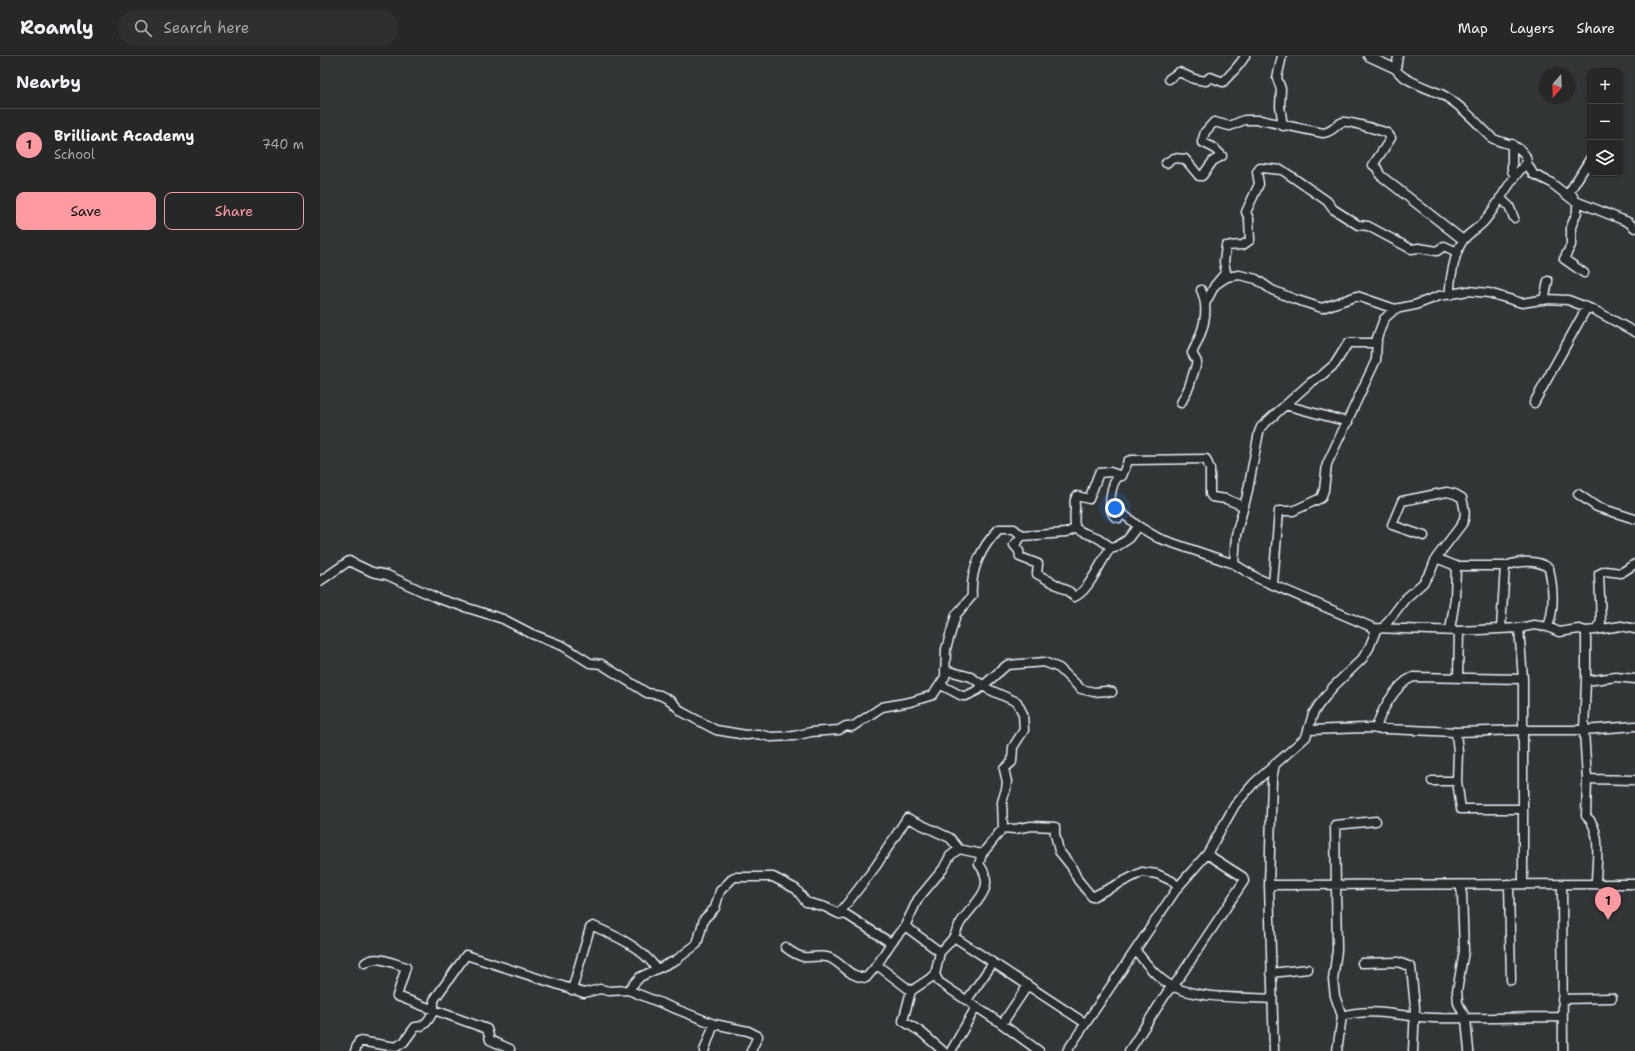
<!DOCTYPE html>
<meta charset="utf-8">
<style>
body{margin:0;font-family:"Shantell Sans",sans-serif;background:#2e3030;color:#f1f3f6}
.controls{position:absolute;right:12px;top:12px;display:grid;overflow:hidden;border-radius:8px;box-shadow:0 1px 3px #0004}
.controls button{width:36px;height:36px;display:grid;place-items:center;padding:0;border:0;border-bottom:1px solid #424445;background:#262828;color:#f1f3f6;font:20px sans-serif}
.compass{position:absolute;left:1219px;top:12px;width:36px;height:36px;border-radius:50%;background:#262828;box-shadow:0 1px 3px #0004;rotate:199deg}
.you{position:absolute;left:795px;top:452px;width:14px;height:14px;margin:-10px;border:3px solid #fff;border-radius:50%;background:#1a73e8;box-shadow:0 0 0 6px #1a73e833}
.badge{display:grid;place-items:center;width:26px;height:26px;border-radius:50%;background:#ff9aa2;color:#111;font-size:13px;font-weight:700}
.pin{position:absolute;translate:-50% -33px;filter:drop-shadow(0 1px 2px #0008)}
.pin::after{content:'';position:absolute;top:21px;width:14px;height:12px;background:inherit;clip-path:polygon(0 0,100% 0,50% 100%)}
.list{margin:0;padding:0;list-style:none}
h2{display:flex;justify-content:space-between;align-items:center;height:52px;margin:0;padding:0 16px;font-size:17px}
h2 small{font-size:13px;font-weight:400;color:#a4a6a8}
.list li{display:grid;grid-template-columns:26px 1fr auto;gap:12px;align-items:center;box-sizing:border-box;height:72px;padding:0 16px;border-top:1px solid #424445}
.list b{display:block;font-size:15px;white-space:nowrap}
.list p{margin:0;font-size:13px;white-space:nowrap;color:#a4a6a8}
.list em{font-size:13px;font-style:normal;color:#a4a6a8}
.actions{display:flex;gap:8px;padding:12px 16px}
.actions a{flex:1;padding:9px 0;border:1px solid #ff9aa2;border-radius:8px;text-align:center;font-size:14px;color:#ff9aa2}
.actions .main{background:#ff9aa2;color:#111}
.icon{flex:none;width:22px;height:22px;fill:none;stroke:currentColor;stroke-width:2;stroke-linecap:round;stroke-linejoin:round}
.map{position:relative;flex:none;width:1315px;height:995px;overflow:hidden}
header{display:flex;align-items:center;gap:24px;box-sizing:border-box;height:56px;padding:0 20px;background:#262828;border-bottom:1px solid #424445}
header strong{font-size:19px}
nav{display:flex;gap:22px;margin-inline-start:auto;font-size:14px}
.search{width:280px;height:36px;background:#2e3030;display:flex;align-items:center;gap:10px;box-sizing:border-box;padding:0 14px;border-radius:22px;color:#a4a6a8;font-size:15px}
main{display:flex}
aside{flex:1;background:#262828}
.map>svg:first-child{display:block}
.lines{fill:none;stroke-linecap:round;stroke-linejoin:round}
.minor-casing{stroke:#e8f1f8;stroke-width:11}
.minor{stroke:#2a2d2e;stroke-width:8}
</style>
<header>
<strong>Roamly</strong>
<div class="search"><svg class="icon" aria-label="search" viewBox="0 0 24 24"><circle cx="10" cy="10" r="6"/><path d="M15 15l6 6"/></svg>Search here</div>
<nav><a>Map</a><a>Layers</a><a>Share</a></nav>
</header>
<main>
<aside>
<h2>Nearby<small></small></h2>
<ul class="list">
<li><span class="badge">1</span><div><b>Brilliant Academy</b><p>School</p></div><em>740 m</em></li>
</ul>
<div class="actions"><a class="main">Save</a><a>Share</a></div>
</aside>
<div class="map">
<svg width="1315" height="995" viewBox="0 0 1315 995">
<rect width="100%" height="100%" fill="#323536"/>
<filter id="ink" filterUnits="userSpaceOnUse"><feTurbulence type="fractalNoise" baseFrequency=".025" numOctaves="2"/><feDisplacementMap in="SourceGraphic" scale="8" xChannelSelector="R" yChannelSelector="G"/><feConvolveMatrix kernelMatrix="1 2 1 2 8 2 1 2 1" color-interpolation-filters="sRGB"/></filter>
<g filter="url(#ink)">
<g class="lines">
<defs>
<path id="minor" d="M962 0 957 22 961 33 960 50 963 70
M1048 0 1076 13C1080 23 1111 34 1121 38 1139 47 1158 68 1172 82 1184 89 1206 88 1207 107
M1076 13 1078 0
M849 23 859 16 874 23 886 25 890 21 903 26C911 17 919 11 925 0
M1192 88V115L1195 119
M846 107 854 102 865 103 879 120H882L893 105 902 100 894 92 882 86 885 76 894 66 910 70 924 64H940L1003 77C1014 76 1017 66 1024 66 1028 65 1063 75 1067 77 1068 78 1070 80 1071 82L1053 109 1057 112 1060 119 1143 184
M1180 142 1189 150 1194 162
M1264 217 1244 203 1251 189V171L1257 156V148L1250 135 1270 103
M895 229 907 221 919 219 928 221 936 223 952 234 974 243 1002 252 1037 240 1075 253 1095 249 1119 240 1148 235 1169 237 1202 247 1227 243 1248 244 1274 254 1315 276
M1130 239C1129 226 1135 196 1142 186 1147 177 1160 172 1166 163 1181 145 1190 122 1207 107L1213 118 1230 126 1253 144 1308 166 1315 172
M1224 244 1228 225
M885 248 895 229 906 216 904 206 906 190 923 189 930 184 929 163 926 156 939 128 937 116 940 112 962 114 1007 145 1013 153 1038 169 1048 170 1091 193 1099 192 1117 195 1124 190 1137 196
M861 347 869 331 877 306 872 297C882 278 891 255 881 234
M1214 347 1267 251
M965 349 1028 366
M799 420C790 428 787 454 795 461L799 462 803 458 818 470 838 482 914 508 937 522 1054 572 1139 575 1199 572 1214 569 1228 571 1239 576 1259 573 1266 575 1275 574 1281 566 1279 518 1285 515 1301 517 1315 508
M1258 438 1277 451 1315 463
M818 470 807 484 794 492C788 490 783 485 778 482 755 472 753 479 755 452 755 446 753 444 757 440L769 443 779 417 790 416 802 420 808 405 811 404 886 403 890 413V438L892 441 906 443 923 450
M702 480 694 489 699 495 700 501 718 508 717 518 750 536 754 541C768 537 782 503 791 491
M1116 502 1136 510 1135 543 1130 574
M914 508 916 479 927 439 939 376 941 371 990 327 1001 320 1015 308 1028 287H1057
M1136 510H1185
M0 525 29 505 52 516 67 519 119 543 183 563 212 578 243 590 270 607 281 608 327 637 340 639 351 645 362 656 396 674 426 679 438 678 451 681 474 680 491 676 519 674 526 670 532 671 562 651 590 646 613 639 625 621 626 593 636 559 652 540C650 515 661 491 679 473H694L702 480 746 477 756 472
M953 528 959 455H973L1001 442 1004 434 1007 408 1056 304 1057 282 1064 263 1075 253
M1063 572 1085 543 1103 527 1111 515 1116 502 1142 468C1147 459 1144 451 1142 442L1135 438 1127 436 1082 445 1072 469 1104 480
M1181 572 1185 510C1200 505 1216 503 1229 512 1233 532 1235 551 1228 571
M1199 572 1203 623V674H1264L1266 625 1296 621 1315 623
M1275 574 1301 570 1315 573
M1266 575V625
M625 614 651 621 668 633 697 646 703 658 704 674 693 691 692 706 684 713 687 726 686 733 682 746 683 772
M1138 622 1139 575
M621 629 642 640H646L658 634 687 609 724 606 739 612 761 633 774 636 786 635 792 636
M1056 673C1060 656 1076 628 1093 621L1203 623
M989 674 1045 672 1136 676 1203 674V828
M1136 676 1138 696 1137 725 1141 753H1201
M1267 723 1315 724
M1112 725H1137
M1276 827C1276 807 1283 774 1266 760L1267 723 1264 674 1315 670
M1189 828 1191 924
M1242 828 1243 995
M949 829 1315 828
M1140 829 1142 838 1144 895 1137 935 1138 947 1146 963 1149 995
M519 858 556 810 587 762 630 782 639 793
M634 881 765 967
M465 891C470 895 478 900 484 901 493 902 504 898 512 903 526 911 528 920 546 922L557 909 591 935 583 965 601 976 623 995
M816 895C826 907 838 924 854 931 881 943 922 941 952 943
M620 896C625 891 631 886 634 880 637 875 638 870 641 866 654 846 678 833 659 808L662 798
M1042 907 1078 906 1091 911 1095 951 1093 995
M557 909 571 887
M951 917 988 913
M252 934 270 872 273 870C296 880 321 891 336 912
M308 934 320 921 356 904 377 888 384 863 395 852 400 835 414 821H453L476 833 486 846 505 851 519 858 527 859 571 887 585 870
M591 935 615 919
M1242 943 1292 942
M647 944 673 907
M1022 960C1051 951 1082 961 1113 962 1156 963 1199 961 1242 961
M682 968 708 929
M190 993 170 984 167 973 114 954V944L146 899 264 937 280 933 289 935 308 934 394 968 428 975 438 980 431 995
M35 995 39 985 76 991 84 986 95 971C106 971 109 963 114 954L77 940 86 911C74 908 56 898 45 907
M384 995 394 968
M631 995 656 951
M719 995 682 968 619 926 615 919 620 896 585 870 598 843 623 813 630 800 639 793 662 798 683 772 695 773 711 770 735 771V778L739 795 751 810 758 824 772 841 822 816 837 818 852 825 858 831
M747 995 858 831 887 798 915 749 934 727 986 681 993 658 998 650 1013 631 1042 603 1049 592 1055 577 1054 572
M809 995 848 935 853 931 924 825 923 821 887 798
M954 995 949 829 952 723 955 708
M1017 995 1022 960 1015 940 1013 924 1017 894 1015 769 1056 765"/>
</defs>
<use href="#minor" class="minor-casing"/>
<use href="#minor" class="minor"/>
</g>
</g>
</svg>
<div class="controls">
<button>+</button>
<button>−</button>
<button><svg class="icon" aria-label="layers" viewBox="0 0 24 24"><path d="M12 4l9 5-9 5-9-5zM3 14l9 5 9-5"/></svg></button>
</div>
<svg class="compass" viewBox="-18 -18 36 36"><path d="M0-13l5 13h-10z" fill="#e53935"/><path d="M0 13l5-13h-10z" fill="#a4a6a8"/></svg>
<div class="you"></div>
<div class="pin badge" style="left:1288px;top:864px">1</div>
</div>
</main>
